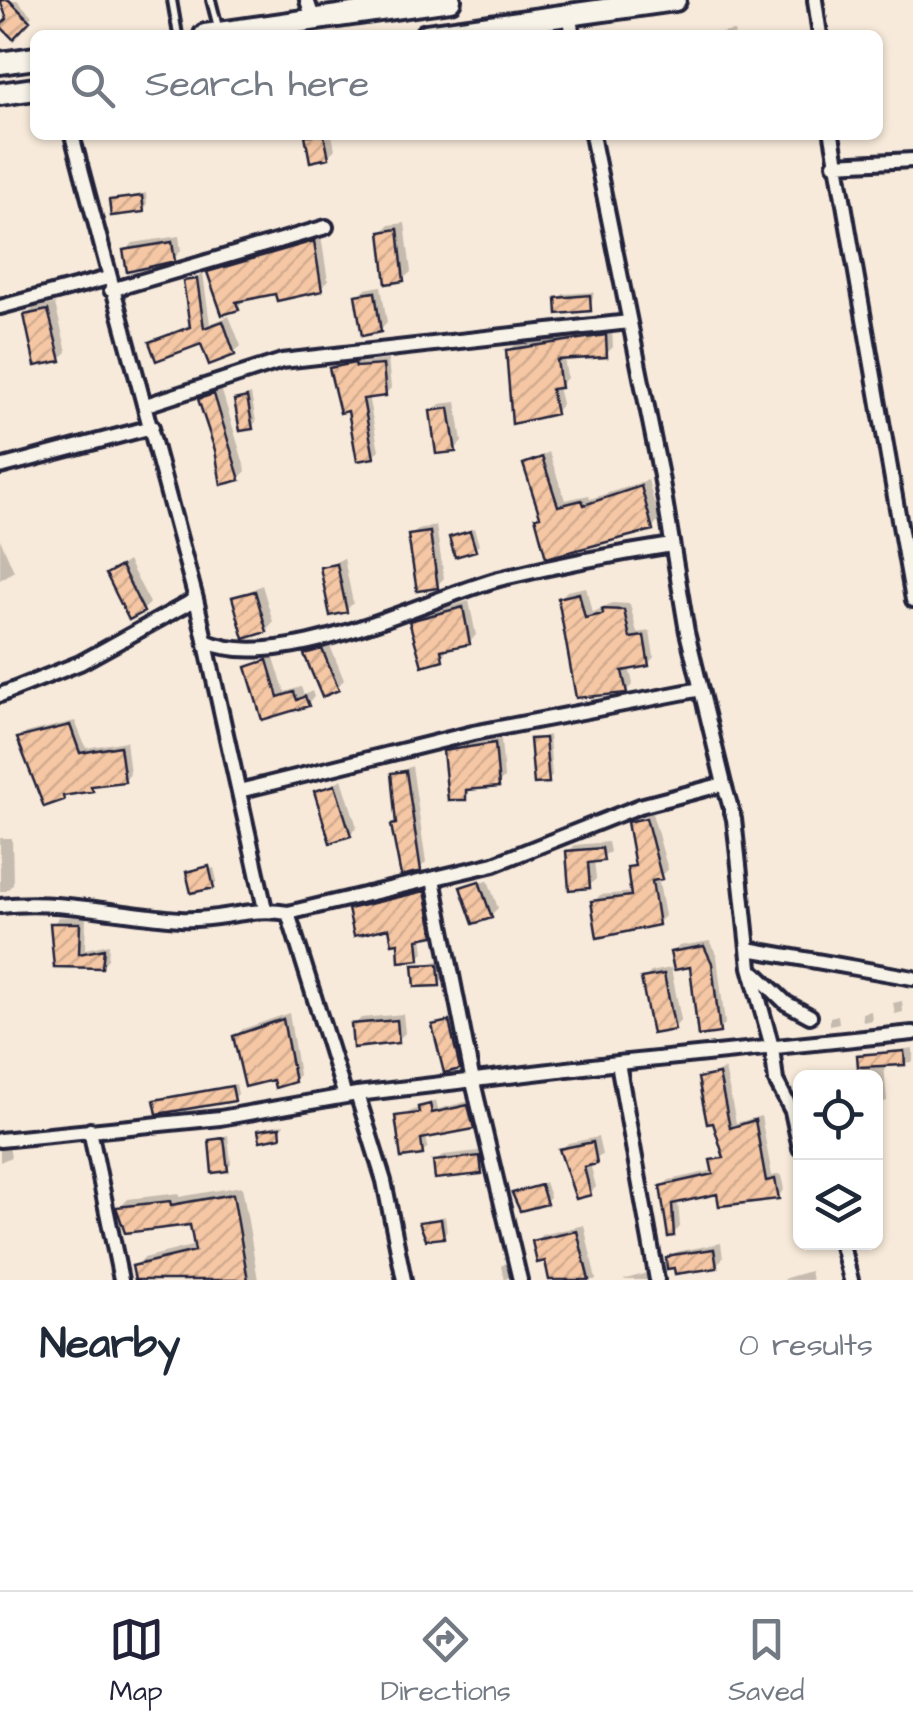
<!DOCTYPE html>
<style>
body{margin:0;font-family:"Architects Daughter",sans-serif;background:#f2f2f3;color:#1f2937}
.controls{position:absolute;right:30px;bottom:30px;display:grid;overflow:hidden;border-radius:15px;box-shadow:0 2px 8px #0004}
.controls button{width:90px;height:90px;display:grid;place-items:center;padding:0;border:0;border-bottom:2px solid #e0e1e3;background:#fff;color:#1f2937;font:50px sans-serif}
.list{margin:0;padding:0;list-style:none}
h2{display:flex;justify-content:space-between;align-items:center;height:130px;margin:0;padding:0 40px;font-size:42px}
h2 small{font-size:32px;font-weight:400;color:#747a83}
.icon{flex:none;width:55px;height:55px;fill:none;stroke:currentColor;stroke-width:2;stroke-linecap:round;stroke-linejoin:round}
.map{position:relative;flex:none;width:913px;height:1280px;overflow:hidden}
.search{position:absolute;background:#fff;box-shadow:0 2px 8px #0004;left:30px;right:30px;top:30px;height:110px;display:flex;align-items:center;gap:25px;box-sizing:border-box;padding:0 35px;border-radius:15px;color:#747a83;font-size:38px}
.sheet{height:310px;background:#fff}
nav{display:flex;justify-content:space-around;align-items:center;box-sizing:border-box;height:140px;border-top:2px solid #e0e1e3;background:#fff;font-size:28px;color:#747a83}
nav a{display:grid;justify-items:center;gap:5px}
nav .on{color:#22223b}
.map>svg:first-child{display:block}
.shadow{fill:#0003}
.building{fill:url(#building-hatch);stroke:#22223b;stroke-width:2.5}
.lines{fill:none;stroke-linecap:round;stroke-linejoin:round}
.service-casing{stroke:#22223b;stroke-width:14}
.minor-casing{stroke:#22223b;stroke-width:20}
.trunk-casing{stroke:#22223b;stroke-width:28}
.service{stroke:#f7f3e8;stroke-width:6}
.minor{stroke:#f7f3e8;stroke-width:12}
.trunk{stroke:#f7f3e8;stroke-width:20}
</style>
<div class="map">
<svg width="913" height="1280" viewBox="0 0 913 1280">
<defs>
<pattern id="building-hatch" width="6" height="6" patternUnits="userSpaceOnUse" patternTransform="scale(2.5)"><rect width="6" height="6" fill="#f5c7a4"/><path d="M-1 1l2-2M0 6l6-6M5 7l2-2" fill="none" stroke="#d2ab8e"/></pattern>
</defs>
<rect width="100%" height="100%" fill="#f7eada"/>
<filter id="ink" filterUnits="userSpaceOnUse"><feTurbulence type="fractalNoise" baseFrequency=".01" numOctaves="2"/><feDisplacementMap in="SourceGraphic" scale="20" xChannelSelector="R" yChannelSelector="G"/><feConvolveMatrix kernelMatrix="1 2 1 2 8 2 1 2 1" color-interpolation-filters="sRGB"/></filter>
<g filter="url(#ink)">
<path class="shadow" d="M2 0H17L32 16 13 35Z
M734 31 735 35H709Z
M307 135H332L335 149 328 156Z
M146 193 147 205 143 210 112 201Z
M405 223 411 272 403 279 382 232 389 225Z
M179 236 181 251 174 258 126 251 133 243Z
M321 236 328 281 321 288 244 298 238 308 210 273 217 266Z
M203 274 210 324 229 316 241 346 234 352 202 341 152 343 192 323 186 282Z
M381 286 387 323 380 330 358 296 365 289Z
M594 292 590 309 559 298 563 294Z
M55 304 67 352 59 359 26 315 34 308Z
M612 329 613 347 606 354 564 357 567 378 558 387 562 404 555 412 509 351 516 344Z
M360 358 361 363 388 360 391 388 385 394 368 396 379 450 373 455 332 368 338 362Z
M221 388 246 471 239 478 218 449 201 399Z
M251 394 256 422 251 427 237 400Z
M456 402 462 442 455 449 432 412 440 404Z
M549 452 565 500 589 495 590 499 648 480 659 521 652 528 542 514 526 464Z
M436 526 444 578 437 585 411 536 418 529Z
M474 528 479 545 474 549 452 538Z
M0 539 14 571 0 580Z
M344 558 353 603 346 610 323 568Z
M128 561 150 603 143 610 109 574Z
M262 585 273 622 266 630 235 598Z
M586 587 592 613 612 603 630 604 637 633 650 631 654 657 648 664 629 667 633 684 626 691 560 598 567 591Z
M469 601 476 635 469 642 448 646 442 658 412 622 419 615Z
M329 643 344 680 337 687 307 655Z
M273 655 285 692 301 687 304 695 312 691 314 697 307 703 264 716 249 667Z
M75 721 86 748 126 741 130 774 124 780 96 783 63 798 20 739 26 733Z
M549 735 552 776 548 780 533 740Z
M501 739 504 778 498 784 471 787 465 798 446 752 452 746Z
M412 766 426 862 419 869 398 822 394 774Z
M342 779 357 827 350 834 317 792Z
M652 813 668 870 658 877 665 916 658 923 594 902 600 895 633 892 630 868 637 861 629 823Z
M0 838H12L13 884 6 891H0Z
M608 842 610 852 594 860 596 879 589 886 568 852 575 845Z
M214 868 217 881 213 885 190 874Z
M488 880 498 908 490 916 463 888Z
M429 888 437 929 422 936 424 953 419 957 390 925 351 910Z
M59 917H86L85 949 109 944 108 959 101 966 56 965 53 924Z
M710 941 717 956 725 1024 719 1030 692 964 671 968 681 1020 674 1028 644 979 651 972 675 967 673 953 679 946Z
M441 960 443 979 438 983 416 966Z
M902 1001 903 1012 895 1014 893 1003Z
M871 1011 872 1020 863 1022 862 1013Z
M289 1013 299 1075 291 1082 275 1077 235 1036 243 1029Z
M403 1014 405 1033 398 1040 354 1025 361 1018Z
M456 1015 466 1060 459 1067 435 1026Z
M838 1015 839 1023 830 1025V1017Z
M913 1048V1062L884 1064 887 1101 876 1105V1078H863L859 1055Z
M725 1069 736 1123 761 1116 772 1176 781 1174 784 1190 778 1196 719 1191 678 1201 680 1227 673 1234 662 1187 669 1180 715 1170 713 1161 725 1154 701 1079Z
M236 1084 238 1094 234 1098 156 1101Z
M436 1100 438 1109 473 1100 478 1121 473 1127 426 1136 428 1147 422 1153 398 1117Z
M284 1124 280 1135 261 1131 266 1127Z
M228 1135 231 1164 227 1169 211 1140Z
M598 1137 602 1155 590 1163 596 1187 590 1193 562 1149 568 1143Z
M9 1146 11 1157 0 1162V1147Z
M487 1150 488 1164 481 1171 435 1162 443 1155Z
M545 1182 550 1197 545 1202 515 1193Z
M242 1186 258 1280H138L134 1267 144 1258 196 1245 192 1222 119 1208 128 1199 179 1193V1197Z
M445 1216 447 1231 443 1235 422 1223Z
M584 1225 596 1280H552L547 1258 535 1242 542 1235Z
M721 1243 723 1258 716 1266 668 1259 676 1252Z
M510 1261 513 1275 504 1280 501 1266Z
M810 1271 812 1280H784L786 1278Z
M647 1273 650 1280H623Z"/>
<path class="building" d="M0 0H9L30 21 13 39 0 26 7 19Z
M305 135H324L329 158 310 162Z
M142 196 144 212 111 216 109 200Z
M398 229 404 281 386 284 380 232Z
M314 241 322 291 277 301 275 294 236 302 239 310 222 315 207 272Z
M172 242 175 261 127 272 123 250Z
M197 279 204 328 223 321 235 355 209 365 201 344 156 361 149 342 190 327 183 281Z
M375 292 381 332 362 336 355 295Z
M590 295 591 311 557 314 556 298Z
M48 310 61 361 35 366 24 315Z
M606 335 607 357 557 360 561 388 551 389 556 414 512 424 506 350Z
M355 363 356 367 383 365 386 396 363 399 374 458 357 461 348 411 340 413 329 368Z
M214 394 240 480 221 485 215 450 198 399Z
M247 397 253 429 240 431 234 400Z
M449 408 456 452 436 454 430 411Z
M542 457 558 506 582 500 584 505 641 486 653 530 546 558 535 517 540 516 523 464Z
M470 531 476 551 455 557 449 537Z
M430 532 438 588 417 591 408 535Z
M337 564 347 612 330 616 320 567Z
M121 566 144 612 129 620 106 574Z
M255 591 267 632 244 639 232 597Z
M579 593 585 618 603 614 602 609 624 610 630 638 644 636 649 666 622 671 627 693 576 698 558 598Z
M463 607 470 644 441 650 443 660 422 666 409 621Z
M322 649 339 690 322 697 304 654Z
M267 660 278 697 294 692 297 700 305 696 309 706 262 720 246 667Z
M70 725 80 753 120 746 125 782 91 786 93 791 63 796 64 800 44 807 17 738Z
M545 738 549 783 534 784 530 739Z
M495 743 499 787 466 790V800H448L443 751Z
M406 771 421 871 401 876 391 825 396 824 391 773Z
M335 785 351 836 330 843 314 791Z
M646 818 662 879 652 881 659 925 597 938 591 901 631 896 627 867 635 866 627 822Z
M602 848 604 861 588 863 590 888 569 890 566 851Z
M209 866 214 888 191 893 186 872Z
M479 881 492 918 473 924 460 887Z
M425 891 434 936 418 939 420 960 399 962 398 943 392 944 389 928 354 936 348 909Z
M50 923H80L79 954 104 949 102 968 54 967Z
M704 946 712 963 720 1033 698 1036 690 967 674 970 670 952Z
M438 964 440 986 415 987 413 965Z
M664 974 675 1030 652 1034 641 978Z
M283 1019 295 1082 275 1088 273 1080 245 1087 233 1036Z
M397 1020 399 1043 353 1048 351 1024Z
M449 1021 460 1069 444 1073 432 1025Z
M904 1051 905 1065 858 1067 857 1055Z
M719 1074 730 1128 755 1120 766 1181 775 1179 779 1199 719 1206 717 1194 672 1204 674 1236 668 1237 660 1186 713 1174 710 1160 724 1158 713 1123 707 1124 698 1078Z
M232 1086 235 1101 157 1114 154 1100Z
M430 1104 432 1113 468 1105 474 1129 421 1139 423 1155 401 1158 395 1116 419 1113 418 1107Z
M280 1127 281 1137 260 1141 258 1130Z
M224 1138 228 1171 212 1173 209 1140Z
M593 1142 597 1164 584 1167 591 1195 576 1199 559 1149Z
M480 1156 482 1174 435 1179 433 1161Z
M541 1185 547 1204 520 1211 512 1193Z
M233 1194 248 1280H135L132 1266 195 1251 190 1225 125 1233 116 1207 170 1201 171 1205Z
M441 1219 444 1238 426 1240 419 1222Z
M577 1231 589 1280H549L545 1261 537 1263 532 1241Z
M714 1249 717 1268 675 1274 674 1268 667 1269 666 1258 672 1255Z"/>
<g class="lines">
<defs>
<path id="service" d="M172 0 178 35
M211 0 218 27"/>
<path id="minor" d="M307 0 313 18
M815 0 820 35
M569 15 573 35
M72 135 196 599 265 909
M592 135 661 476 687 632 724 784
M832 135 913 600
M834 164 913 160
M111 290 326 227
M0 307 108 278
M146 405 282 361 629 322
M0 467 152 427
M205 641C279 675 422 600 499 579 557 565 614 554 672 545
M0 695 80 663 196 599
M239 791 473 733 701 689
M433 879 473 1082 520 1280
M0 906C60 899 120 915 180 919 217 922 250 906 288 913L345 1096
M288 913 494 864 640 806 724 784 734 819 750 967 772 1047 776 1081 792 1111 800 1148
M748 949 913 978
M755 973 786 1003 810 1016
M618 1063 657 1280
M357 1094 384 1181 404 1280
M90 1130 121 1280
M0 1140 220 1118 357 1094 618 1063 913 1033
M841 1242 851 1280"/>
<path id="trunk" d="M205 35 450 0
M426 35 675 0
M0 63 35 58
M0 94 35 89"/>
</defs>
<use href="#service" class="service-casing"/>
<use href="#minor" class="minor-casing"/>
<use href="#trunk" class="trunk-casing"/>
<use href="#service" class="service"/>
<use href="#minor" class="minor"/>
<use href="#trunk" class="trunk"/>
</g>
</g>
</svg>
<div class="controls">
<button><svg class="icon" aria-label="locate" viewBox="0 0 24 24"><circle cx="12" cy="12" r="6"/><path d="M12 2v4M12 18v4M2 12h4M18 12h4"/></svg></button>
<button><svg class="icon" aria-label="layers" viewBox="0 0 24 24"><path d="M12 4l9 5-9 5-9-5zM3 14l9 5 9-5"/></svg></button>
</div>
<div class="search"><svg class="icon" aria-label="search" viewBox="0 0 24 24"><circle cx="10" cy="10" r="6"/><path d="M15 15l6 6"/></svg>Search here</div>
</div>
<section class="sheet">
<h2>Nearby<small>0 results</small></h2>
<ul class="list">
</ul>
</section>
<nav>
<a class="on"><svg class="icon" aria-label="map" viewBox="0 0 24 24"><path d="M3 6l6-2 6 2 6-2v14l-6 2-6-2-6 2zM9 4v14M15 6v14"/></svg>Map</a>
<a><svg class="icon" aria-label="directions" viewBox="0 0 24 24"><path d="M12 3l9 9-9 9-9-9zM9 14v-3h6M13 9l2 2-2 2"/></svg>Directions</a>
<a><svg class="icon" aria-label="saved" viewBox="0 0 24 24"><path d="M7 4h10v16l-5-4-5 4z"/></svg>Saved</a>
</nav>
